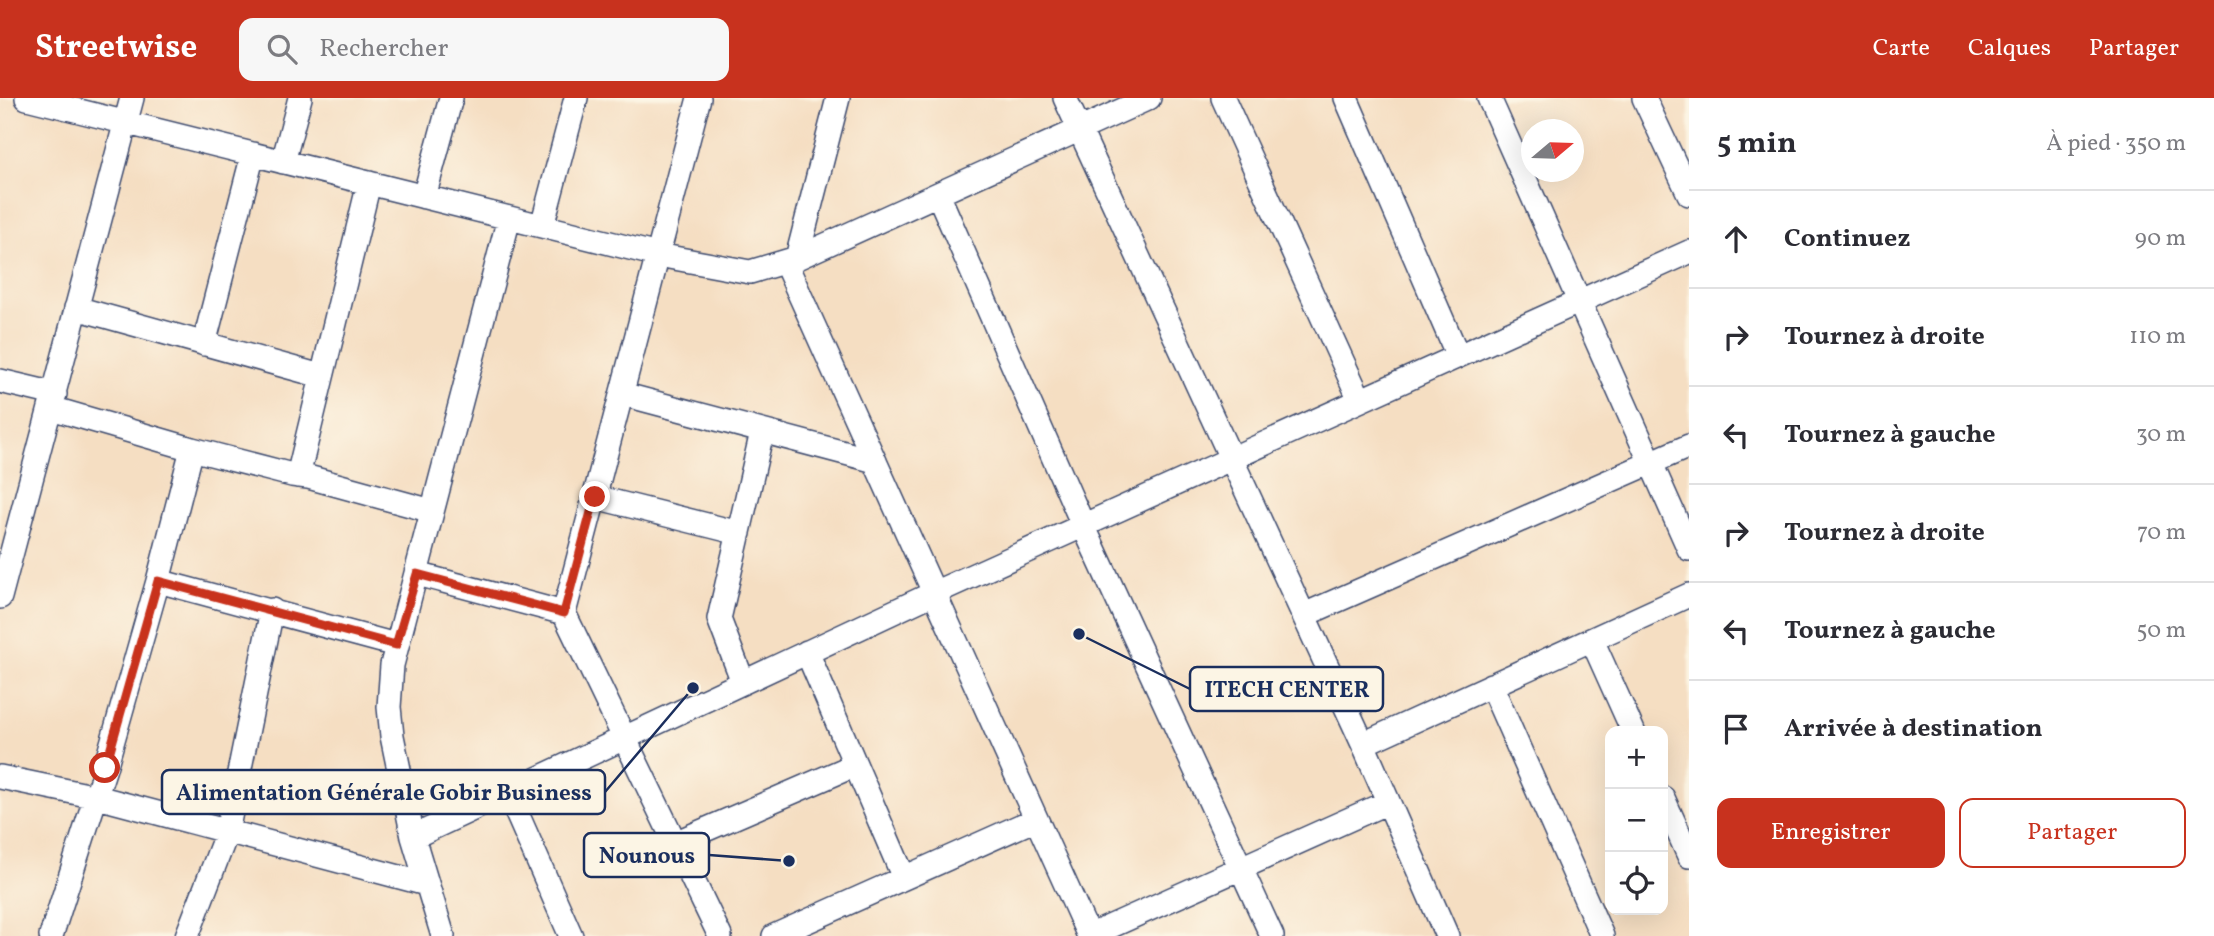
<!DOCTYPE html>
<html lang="fr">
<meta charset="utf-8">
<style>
body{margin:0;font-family:Vollkorn,serif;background:#f7f7f7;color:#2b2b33}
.controls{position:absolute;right:21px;bottom:21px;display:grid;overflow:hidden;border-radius:14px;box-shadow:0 7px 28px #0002}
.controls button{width:63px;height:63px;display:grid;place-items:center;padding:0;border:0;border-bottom:2px solid #e1e1e2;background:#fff;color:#2b2b33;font:35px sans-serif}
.compass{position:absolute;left:1521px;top:21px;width:63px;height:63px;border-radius:50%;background:#fff;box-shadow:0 7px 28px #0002;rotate:71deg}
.stop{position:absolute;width:21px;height:21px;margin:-16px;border:5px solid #c8321e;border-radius:50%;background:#fff}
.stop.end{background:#c8321e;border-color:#fff;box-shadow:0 2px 7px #0008}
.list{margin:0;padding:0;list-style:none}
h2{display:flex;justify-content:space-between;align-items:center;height:91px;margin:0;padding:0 28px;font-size:30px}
h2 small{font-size:23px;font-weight:400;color:#7c7c81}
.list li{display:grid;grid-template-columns:46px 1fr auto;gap:21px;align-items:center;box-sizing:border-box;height:98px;padding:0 28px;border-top:2px solid #e1e1e2}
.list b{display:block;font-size:26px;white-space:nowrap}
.list em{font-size:23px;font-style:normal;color:#7c7c81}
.actions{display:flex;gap:14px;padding:21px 28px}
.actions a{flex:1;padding:16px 0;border:2px solid #c8321e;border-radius:14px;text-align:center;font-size:24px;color:#c8321e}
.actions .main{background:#c8321e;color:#fff}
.icon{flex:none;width:38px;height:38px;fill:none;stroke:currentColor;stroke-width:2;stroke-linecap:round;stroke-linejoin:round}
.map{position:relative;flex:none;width:1689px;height:838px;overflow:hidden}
header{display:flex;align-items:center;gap:42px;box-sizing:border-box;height:98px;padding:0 35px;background:#c8321e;color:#fff}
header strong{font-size:33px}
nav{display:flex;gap:38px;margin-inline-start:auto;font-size:24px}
.search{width:490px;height:63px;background:#f7f7f7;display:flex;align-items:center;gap:18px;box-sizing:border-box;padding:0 24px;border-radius:14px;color:#7c7c81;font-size:26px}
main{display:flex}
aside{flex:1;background:#fff}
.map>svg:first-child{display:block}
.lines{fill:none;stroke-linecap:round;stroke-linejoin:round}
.minor-casing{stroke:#3c496d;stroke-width:26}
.minor{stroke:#fff;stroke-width:23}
.route{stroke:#c8321e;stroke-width:9}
.leader{fill:none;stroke:#1b2f5e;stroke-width:2.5}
.callout-dot{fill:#1b2f5e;stroke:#fcf5e5;stroke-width:2.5}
.callout{fill:#fcf5e5;stroke:#1b2f5e;stroke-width:2.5}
.callout-label{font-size:23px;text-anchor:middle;font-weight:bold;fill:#1b2f5e}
</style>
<header>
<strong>Streetwise</strong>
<div class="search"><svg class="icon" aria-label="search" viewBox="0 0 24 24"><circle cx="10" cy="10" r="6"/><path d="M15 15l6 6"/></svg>Rechercher</div>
<nav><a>Carte</a><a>Calques</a><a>Partager</a></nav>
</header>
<main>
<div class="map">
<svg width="1689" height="838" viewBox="0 0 1689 838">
<rect width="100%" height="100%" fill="#fcf5e5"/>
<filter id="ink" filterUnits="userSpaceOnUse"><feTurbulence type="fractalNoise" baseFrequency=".0143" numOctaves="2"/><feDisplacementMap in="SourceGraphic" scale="14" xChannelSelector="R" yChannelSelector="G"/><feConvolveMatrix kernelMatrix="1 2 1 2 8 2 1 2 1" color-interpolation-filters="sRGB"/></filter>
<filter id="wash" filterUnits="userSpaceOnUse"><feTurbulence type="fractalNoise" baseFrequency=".00686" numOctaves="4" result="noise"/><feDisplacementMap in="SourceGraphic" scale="28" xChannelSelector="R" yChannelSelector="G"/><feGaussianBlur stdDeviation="1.57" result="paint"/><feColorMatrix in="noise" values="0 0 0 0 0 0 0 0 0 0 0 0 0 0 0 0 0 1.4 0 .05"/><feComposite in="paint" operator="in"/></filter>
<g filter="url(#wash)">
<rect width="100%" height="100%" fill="#f5dec2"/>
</g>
<g filter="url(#ink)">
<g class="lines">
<defs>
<path id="minor" d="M27 0 658 157 750 174 797 160 1149 0
M699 0 564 515 720 838
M1065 0 1363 646 1447 838
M1223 0 1360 302
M1346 0 1458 258
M1489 0 1689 451
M1644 0 1689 96
M283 64 300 0
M938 96 1083 427 1272 838
M424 99 451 0
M542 128 576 0
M797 160 838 0
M785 164 1089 838
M76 210 321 278
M204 246 253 56
M0 283 55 296
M622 296 875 363
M51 310 192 351 292 377 308 379 432 413
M298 378 369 85
M595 399 739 435
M417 476 564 515
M158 483 396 547
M0 499 132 0
M1304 517 1689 348
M1592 542 1633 633
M807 554 904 780
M743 584 719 521 762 334
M1491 587 1602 838
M1363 646 1689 497
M0 679 97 699 426 786
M508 695 571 838
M1663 700 1689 758
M413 739 934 495 1689 154
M675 745 855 667
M51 838 105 670 158 483 192 351
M187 838 227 734 272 512
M443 838 413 739 392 638 389 609 392 567 509 120
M774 838 1036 721
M1089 838 1388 704"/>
</defs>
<use href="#minor" class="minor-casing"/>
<use href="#minor" class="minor"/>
</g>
</g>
<g class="lines" filter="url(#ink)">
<path class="route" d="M105 670 158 483 396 547 417 476 564 515 595 399"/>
</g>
<path class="leader" d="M1079 536L1190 591M693 590L605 694M789 763L709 757"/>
<g class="callout-dot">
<circle cx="1079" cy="536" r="7"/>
<circle cx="693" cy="590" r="7"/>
<circle cx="789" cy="763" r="7"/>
</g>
<g class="callout">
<rect x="1190" y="569" width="193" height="44" rx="7"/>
<rect x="162" y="672" width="443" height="44" rx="7"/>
<rect x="584" y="735" width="125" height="44" rx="7"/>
</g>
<g class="callout-label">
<text x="1287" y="599">ITECH CENTER</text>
<text x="384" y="702">Alimentation Générale Gobir Business</text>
<text x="647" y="765">Nounous</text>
</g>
</svg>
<div class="controls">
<button>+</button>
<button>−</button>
<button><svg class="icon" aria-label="locate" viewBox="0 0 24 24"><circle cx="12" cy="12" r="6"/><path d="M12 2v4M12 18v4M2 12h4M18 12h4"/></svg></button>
</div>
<svg class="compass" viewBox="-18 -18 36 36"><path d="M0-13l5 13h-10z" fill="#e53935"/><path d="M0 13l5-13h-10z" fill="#7c7c81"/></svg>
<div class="stop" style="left:105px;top:670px"></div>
<div class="stop end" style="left:595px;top:399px"></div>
</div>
<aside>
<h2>5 min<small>À pied · 350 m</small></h2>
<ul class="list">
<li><svg class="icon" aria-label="ahead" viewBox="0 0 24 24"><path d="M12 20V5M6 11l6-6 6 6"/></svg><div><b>Continuez</b></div><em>90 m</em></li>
<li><svg class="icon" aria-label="right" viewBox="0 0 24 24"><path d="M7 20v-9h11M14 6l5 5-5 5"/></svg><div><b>Tournez à droite</b></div><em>110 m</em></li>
<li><svg class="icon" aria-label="left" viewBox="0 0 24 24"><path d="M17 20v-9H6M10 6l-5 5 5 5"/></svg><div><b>Tournez à gauche</b></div><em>30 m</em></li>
<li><svg class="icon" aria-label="right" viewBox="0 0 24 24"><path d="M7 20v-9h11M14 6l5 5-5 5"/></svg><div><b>Tournez à droite</b></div><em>70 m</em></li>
<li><svg class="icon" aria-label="left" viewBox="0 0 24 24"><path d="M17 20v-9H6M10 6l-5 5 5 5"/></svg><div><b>Tournez à gauche</b></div><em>50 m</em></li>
<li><svg class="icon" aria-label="arrive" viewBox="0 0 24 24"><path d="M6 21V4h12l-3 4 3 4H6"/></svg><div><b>Arrivée à destination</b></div></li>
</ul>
<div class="actions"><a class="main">Enregistrer</a><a>Partager</a></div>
</aside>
</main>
